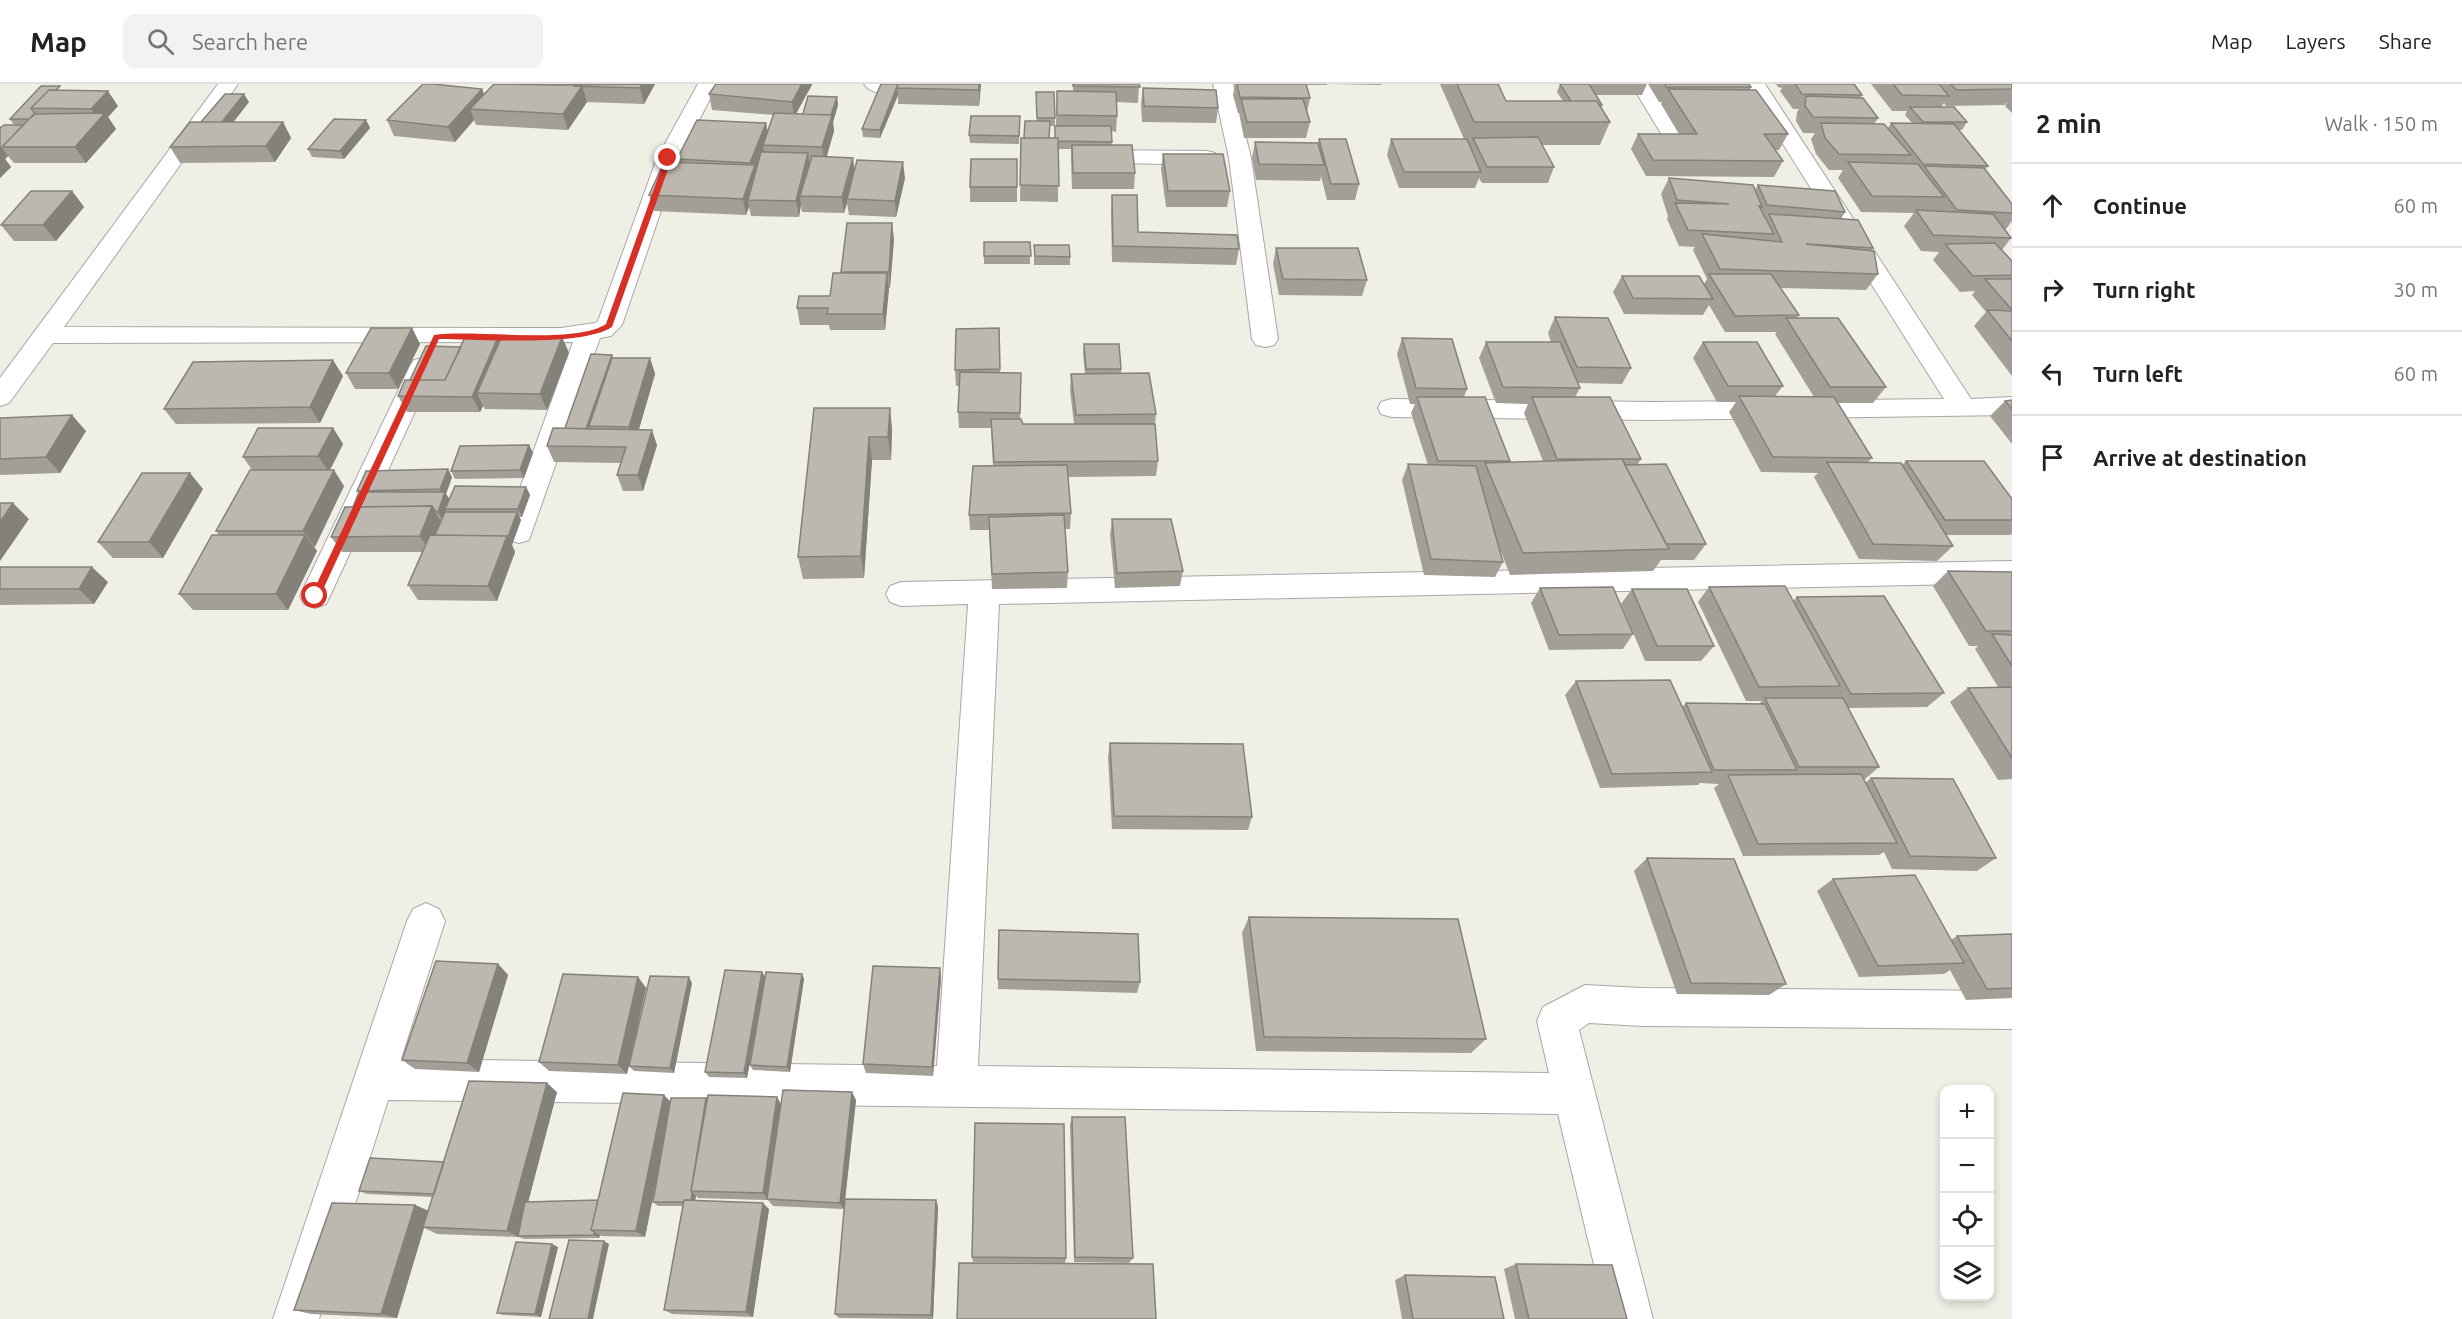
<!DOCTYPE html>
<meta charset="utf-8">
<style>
body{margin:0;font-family:Ubuntu,sans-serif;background:#f2f2f2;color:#222}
.controls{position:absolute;right:18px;bottom:18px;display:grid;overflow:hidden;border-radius:12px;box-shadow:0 3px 9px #0003}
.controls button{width:54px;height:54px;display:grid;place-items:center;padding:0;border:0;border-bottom:2px solid #e0e0e0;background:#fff;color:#222;font:30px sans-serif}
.stop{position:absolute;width:18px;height:18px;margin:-14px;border:4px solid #d93025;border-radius:50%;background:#fff}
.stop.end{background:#d93025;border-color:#fff;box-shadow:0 2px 6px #0008}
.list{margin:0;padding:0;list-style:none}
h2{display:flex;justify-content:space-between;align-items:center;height:78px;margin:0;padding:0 24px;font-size:26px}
h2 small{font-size:20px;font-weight:400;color:#767676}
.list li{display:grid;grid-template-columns:39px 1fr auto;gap:18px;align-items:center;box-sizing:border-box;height:84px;padding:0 24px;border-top:2px solid #e0e0e0}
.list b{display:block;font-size:22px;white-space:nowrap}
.list em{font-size:20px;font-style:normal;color:#767676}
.icon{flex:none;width:33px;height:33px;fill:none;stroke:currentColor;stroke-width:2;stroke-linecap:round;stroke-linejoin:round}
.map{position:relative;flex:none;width:2012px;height:1235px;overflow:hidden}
header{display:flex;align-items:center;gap:36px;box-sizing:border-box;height:84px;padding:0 30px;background:#fff;border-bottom:2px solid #e0e0e0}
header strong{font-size:28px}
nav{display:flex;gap:33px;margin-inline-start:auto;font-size:21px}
.search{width:420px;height:54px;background:#f2f2f2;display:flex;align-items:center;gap:15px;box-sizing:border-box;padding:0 21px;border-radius:12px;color:#767676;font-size:22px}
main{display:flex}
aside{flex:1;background:#fff}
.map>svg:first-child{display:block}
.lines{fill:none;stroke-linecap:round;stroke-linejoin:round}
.minor-casing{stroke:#a7a7a7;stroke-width:2}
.minor{fill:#fff;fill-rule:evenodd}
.wall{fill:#a39e96}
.shaded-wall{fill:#84817a}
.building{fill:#bdb8af;stroke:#84817a;stroke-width:1.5}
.route{fill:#d93025}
</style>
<header>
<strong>Map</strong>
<div class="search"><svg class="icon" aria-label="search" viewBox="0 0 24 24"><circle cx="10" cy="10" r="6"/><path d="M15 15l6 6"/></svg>Search here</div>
<nav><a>Map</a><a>Layers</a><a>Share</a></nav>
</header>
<main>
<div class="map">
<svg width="2012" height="1235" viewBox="0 0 2012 1235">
<rect width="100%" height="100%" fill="#f0efe6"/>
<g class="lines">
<defs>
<path id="minor" d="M218 0H238L64 243 561 244 595 239 598 237 657 74 698 0H718L679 74 622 241 611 252 600 254 529 456 519 459 509 456 504 448 573 258 53 259 9 319 0 322V294Z
M864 0H894L899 5 896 9C886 12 870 9 864 0Z
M1213 0H1233L1251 74 1278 255 1274 261 1265 263 1256 261 1252 255 1229 74Z
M1631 0H1651L1690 61 1687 66 1679 67 1671 66Z
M1745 0H1765L1971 315 2012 313V331L1652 336 1391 333 1381 330 1378 324 1381 318 1391 315 1652 318 1944 315Z
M1088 66 1207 67 1215 69 1218 74 1215 79 1207 81 1080 78 1077 73 1080 68Z
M423 274 432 276 436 282 330 512 326 520 315 524 304 520 300 512 410 282 414 276Z
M2012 477V499L999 520 978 982 1549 989 1537 937 1543 923 1585 901 1642 904 2012 907V945L1642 942 1589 939 1579 946 1653 1235H1607L1558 1030 388 1016 319 1235H273L407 837 413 825 426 819 439 825 445 837 401 975 937 982 968 520 901 522 890 518 886 510 890 502 901 498Z"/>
</defs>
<use href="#minor" class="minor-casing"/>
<use href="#minor" class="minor"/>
</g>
<path class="wall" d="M557 0H655L644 20 587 18 568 46 476 41 474 36 455 58 394 52 387 36 482 5 484 10Z
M716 0H812L796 30H803L837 13 838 21 833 38 834 47 826 73 853 74 854 87 905 94 896 133 849 131 847 119 844 129 802 128 801 121 799 133 751 132 749 123 746 131 654 127 649 111 678 78 677 75 766 39 767 47 773 31 712 26 709 10Z
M881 0H981L979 22 898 20V11L880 54 863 53 862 45Z
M1073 0H1139L1138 19 1116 18 1117 32 1116 48 1111 47 1112 61 1135 89 1134 105H1072L1071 76V65H1058V118L1020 117 1021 54H1024L1037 37 1036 16 1055 34V42H1050L1049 54H1055L1056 42 1057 7 1073 8Z
M1235 0H1327V1H1306L1310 14 1307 28 1310 38 1306 54H1244L1239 29H1238L1233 11Z
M1330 0H1382L1381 1Z
M1440 0H1498L1506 17H1563L1557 8 1560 0H1647L1642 11H1596L1602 21 1601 24 1610 38 1600 61H1542L1554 83 1548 99H1482L1479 94 1475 104H1399L1387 71 1391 55H1464Z
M1648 0H1749L1751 3 1750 6 1788 50 1779 66H1775L1783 77 1774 93 1646 92 1631 65 1638 50H1679L1661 20 1662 18H1659Z
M1776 0H1854L1862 11 1860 14 1878 34 1874 40 1888 44 1891 39H1912L1905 31 1907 27H1892L1871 0H2012V29L2005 22 2007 19H2006L2005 21 1946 22 1944 19 1941 23 1967 38 1962 46H1958L1988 82 1985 86 2012 120V137L2006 145H2004L2011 154 2002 166 2012 177V292L1974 242 1986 228 1972 211 1975 207 1960 208 1933 176 1939 168 1921 167 1904 142 1914 129 1861 128 1838 94 1843 86H1829L1816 70 1811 55 1815 49H1803L1796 37 1797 28 1799 25H1793L1780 7 1782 4 1778 3Z
M1143 4 1218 24 1216 39 1142 38 1141 20Z
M64 6 118 22 108 33 116 45 86 79H14L8 72 5 75 11 83 0 94V44L14 41 10 35Z
M249 18 233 38H283L291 54 275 78 180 79 170 63 201 38Z
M1020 32 1019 60 970 59 969 51Z
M366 36 370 44 344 75 312 73 308 65Z
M1319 55 1359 100 1355 116H1327L1321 92 1320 97 1256 96 1252 74 1255 58 1318 59Z
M1163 70 1230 107 1227 123H1166L1161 85Z
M1017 75V118H970V103Z
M1669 94 1755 106 1758 101 1845 128 1841 135 1873 164 1872 167 1878 190 1866 206 1780 204 1799 231 1797 234 1886 303 1873 319H1838L1872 374 1868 378 1902 381 1906 377 2012 415V450L2010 451H1946L1953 462 1937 477 1859 475 1814 393 1818 389 1761 388 1729 328 1736 318H1717L1693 274 1703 258 1783 302 1775 312 1814 313 1775 250 1777 248H1725L1709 221 1703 231 1624 230 1613 208 1622 192 1704 200 1707 195 1693 166 1695 163 1679 162 1667 135 1668 132 1661 110Z
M72 107 84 123 56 157H14L1 141Z
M1112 111 1138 148 1239 165 1236 181 1112 178 1111 127Z
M894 155 890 204H888L885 246H830L829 241H800L797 224 830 212 842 189 841 188Z
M984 158H1030V180H984Z
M1034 161 1070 173V181H1034Z
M1276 164 1367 196 1362 212 1279 211 1273 180Z
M1555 233 1631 284 1622 300 1578 299 1580 304 1575 313 1641 375 1637 381 1706 460 1694 476H1661L1653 487 1510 491 1500 465 1503 478 1495 493 1424 491 1402 396 1408 380 1428 381 1411 329 1415 320H1410L1397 270 1402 254 1467 305 1464 313 1510 377 1509 378 1543 377 1524 329 1528 320 1496 319 1479 274 1486 258H1551L1548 249Z
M412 244 420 260 398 305H355L346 289Z
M999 244 1000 289H1021L1020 335 1023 340H1074L1070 306 1071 290H1085L1083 269 1084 260 1121 285V290L1156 330 1155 340 1158 377 1156 392 1068 393 1071 429 1070 445H1065L1068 488 1067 504 992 505 989 446H970L969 431 993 382 991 344H959L958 328 960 302H956L955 286Z
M562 253 569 269 547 326 485 325 483 322 480 328H407L398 312 410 296 461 263 500 257Z
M613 274H650L655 290 639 345 657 361 643 407H623L617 391 621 379 554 378 547 362 565 344Z
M343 292 320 339 176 340 164 325Z
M2012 316V360L1990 332 2005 317Z
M814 324H890L892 346 891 376H872L864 494 803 495 798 473Z
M0 334 86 347 60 389 0 391Z
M333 344 343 360 330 386 344 402 314 463 317 467 288 526H193L179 510 219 451 216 447 252 386 243 373Z
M529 361 533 369 524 394 455 395 451 387Z
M452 393 446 410 449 415 526 403 530 411 522 433H519L521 436 512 461 515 468 497 517 418 516 408 501 422 468H342L331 453 353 423 359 409 357 407Z
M203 405 163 474H113L98 458Z
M1112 435 1183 487 1180 502 1115 504 1110 451Z
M0 483 108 498 94 520 0 521Z
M1948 487 2012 488V695L1998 696 1950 618 1968 604 1998 603 1975 565 1978 562H1969L1933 502Z
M1709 503 1793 517 1797 513 1944 609 1927 623 1848 624 1879 683 1864 696 1865 699 1871 694 1996 774 1977 787 1892 785 1884 768 1879 771 1743 772 1714 704 1719 700 1700 699 1698 701 1600 704 1565 611 1576 597 1682 623 1686 619 1759 620 1762 617H1746L1698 518Z
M1540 504 1633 550 1623 565 1549 566 1531 519Z
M1632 505 1714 562 1701 577H1645L1621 520Z
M1110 659 1252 733 1248 746 1112 745 1108 673Z
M1647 774 1786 900 1769 911 1677 910 1634 787Z
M1833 795 1951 856 1957 852 2012 850V914L1966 916 1950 886 1944 890 1859 893 1817 807Z
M1249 833 1486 955 1471 969 1256 967 1242 849Z
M498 880 508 891 479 988 415 985 402 976Z
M940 884 941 895 933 992 866 989 863 980Z
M762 888 765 893 802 890 804 895 790 988 753 986 750 981 759 930 747 994 709 993 705 988Z
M638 893 646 904 627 990 549 987 539 978Z
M998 895 1140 898 1137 909 998 905Z
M692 899 674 989 634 987 629 982Z
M557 1008 528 1118 598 1116 670 1018 707 1015 781 1020 856 1016 844 1125 773 1122 768 1116 698 1114 696 1112 695 1117 769 1125 753 1233 672 1230 664 1226 683 1122H658L653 1118 660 1077 645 1153 601 1152 600 1151 599 1154 524 1155 519 1153 437 1150 424 1144 397 1234 311 1230 294 1226 415 1121 428 1127 433 1113 367 1110 359 1107 444 1078Z
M1072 1033 1133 1174 1129 1179 1074 1178 1070 1041Z
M936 1116 938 1123 933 1235 839 1234 835 1230Z
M558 1163 541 1233 503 1231 497 1229Z
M972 1173 1066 1174 1065 1179 973 1178Z
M1516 1180 1627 1235H1515L1504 1185Z
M1405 1191 1504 1235H1402L1395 1196Z"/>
<path class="shaded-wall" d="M642 0H655L644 20 640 4Z
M802 0H812V1L794 33 792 18Z
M899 0 897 4 898 11 880 54V46Z
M979 0H981L979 22Z
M582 2 587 18 568 46 563 30Z
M482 5 488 21 470 25 474 36 455 58 448 43Z
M108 7 118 22 108 33 116 45 86 79 75 63 99 36 91 25Z
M244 10 249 18 221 54 216 46Z
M837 13 838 21 833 38 834 47 825 79 822 63Z
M366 36 370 44 344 75 340 67Z
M283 38 291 54 275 78 266 62Z
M766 39 769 55 763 61 764 67 756 87 748 116 749 123 746 131 743 115 752 90 750 79Z
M2 64 8 72 5 75 11 83 0 94V65Z
M808 69 810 85 800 112 801 121 799 133 796 117Z
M853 74 855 90 847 115V119L844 129 842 113Z
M903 78 905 94 896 133 895 117Z
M72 107 84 123 56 157 43 141Z
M892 139 894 155 890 204 889 188Z
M887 189 889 206 885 246 883 230Z
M412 244 420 260 398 305 389 289Z
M498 253 506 270 477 309 483 322 480 328 472 313Z
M562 253 569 269 547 326 540 310Z
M612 271 615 279 589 342 591 348 584 350Z
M650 274 655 290 635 359 629 343Z
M333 276 343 292 320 339 310 323Z
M890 324 892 346 891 376 888 353Z
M72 331 86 347 60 389 46 373Z
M333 344 343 360 329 388 318 372Z
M652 346 657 361 643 407 638 391Z
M869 353 872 376 864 494 861 472Z
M529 361 533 369 524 394 520 386Z
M448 385 452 393 446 410 450 416 445 425 446 426 442 436 438 428 444 411 440 405Z
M334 386 344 402 315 463 303 447Z
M190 389 203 405 163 474 149 458Z
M526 403 530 411 522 433 518 425Z
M13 419 29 435 0 477V438Z
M432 422 441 438 430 468 420 452Z
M517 428 521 436 512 461 515 468 497 517 488 502Z
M305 451 317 467 288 526 276 510Z
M92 483 108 498 94 520 79 505Z
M498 880 508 891 479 988 467 979Z
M940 884 941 895 933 992 932 983Z
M762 888 765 893 747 994 744 989Z
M802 890 804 895 790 988 787 983Z
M638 893 646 904 627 990 618 981Z
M689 893 692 899 674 989 670 984Z
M547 999 557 1008 519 1153 507 1147Z
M852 1008 856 1016 844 1125 840 1119Z
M664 1011 672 1019 645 1153 636 1147Z
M777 1013 782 1022 769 1116 763 1109Z
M692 1108 696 1112 694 1122 690 1118Z
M936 1116 938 1123 933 1235 931 1231Z
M763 1119 769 1125 753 1233 746 1228Z
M415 1121 429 1127 397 1234 381 1230Z
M594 1148 600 1151 599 1154 594 1151Z
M604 1157 609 1160 593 1235H588Z
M552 1160 558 1163 541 1233 535 1230Z"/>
<path class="building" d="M423 0H432L482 5 448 43 387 36Z
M494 0 557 1 642 0 640 4 573 2H582L563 30 470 25Z
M716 0H802L792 18 709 10Z
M881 0H898L880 46 862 45Z
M898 0H979V6L897 4Z
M1073 0H1139L1140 3 1073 2Z
M1237 0H1306L1310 14 1240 13Z
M1457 0H1498L1506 17H1597L1610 38H1474Z
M1560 0H1589L1602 21H1599L1597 17H1571Z
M1665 0H1749L1751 3H1666Z
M1795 0H1854L1862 11 1802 10Z
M1893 0H1939L1949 12 1902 11Z
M1950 0H2011L2012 1V5L1957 6Z
M41 2H60L56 6H49L31 24 35 30 29 35H10Z
M1143 4 1216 6 1218 24 1144 22Z
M1668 5 1756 6 1788 50H1764L1783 77 1653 76 1638 50H1697Z
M49 6 108 7 91 25 31 24Z
M1057 7 1116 8 1117 32 1057 31Z
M1036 8H1054L1055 34H1037Z
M225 10H244L222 38H201Z
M808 12 837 13 831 31 803 30Z
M1806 12 1863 14 1878 34 1813 33 1805 22Z
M1241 15H1303L1310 38H1247Z
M1910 23H1954L1967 38H1923Z
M105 29 75 63H2L34 30Z
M774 29 832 31 822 63 763 61Z
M971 32H1020L1019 52 969 51Z
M334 35 366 36 340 67 308 65Z
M697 36 766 39 750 79 677 75Z
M1025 37H1050L1049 54H1024Z
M190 38H283L266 62 170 63Z
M1821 39 1884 40 1911 71 1839 70 1825 54Z
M1891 39 1954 40 1988 82 1923 80Z
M4 41H23L0 65V44Z
M1055 42H1111L1112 58 1058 57V54H1055Z
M1538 53 1554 83H1487L1473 54Z
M1021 54H1058L1059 102 1020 101Z
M1319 55H1346L1359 100H1331Z
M1391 55H1467L1481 88H1404Z
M1255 58 1318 59 1324 81 1259 80Z
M1072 61H1132L1135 89H1073Z
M761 68 808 69 796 117 748 116Z
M1163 70H1223L1230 107H1168Z
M812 72 853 74 842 113 800 112Z
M971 75H1017V103H970Z
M857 76 903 78 895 117 847 115Z
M664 78 755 81 743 115 649 111Z
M1848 78 1918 80 1944 113 1872 112Z
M1924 82 1984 84 2012 120V129L1957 126Z
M1669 94 1753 101 1762 123 1759 122 1774 150 1688 146 1675 119 1729 120 1677 116Z
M1758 101 1835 107 1845 128 1767 121Z
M31 107H72L43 141H1Z
M1112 111H1137L1138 148 1237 151 1239 165 1113 162Z
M1916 126 1993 130 2011 154 1933 151Z
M1769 130 1858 136 1873 164 1806 160 1874 167 1878 190 1720 185 1702 150 1782 158Z
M847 139H892L889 188H841Z
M984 158H1030L1031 172H984Z
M1995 159 2012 177V191L1973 192 1945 160Z
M1034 161H1069L1070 173 1035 172Z
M1276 164H1358L1367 196 1283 195Z
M833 189H887L883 230H827L828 224H797L799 212H830Z
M1709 190H1771L1799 231 1735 232Z
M1622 192H1699L1713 215 1633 214Z
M1985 195H2012V226Z
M1987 226 2012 227V257Z
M1555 233 1608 234 1631 284 1577 283Z
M1786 234H1838L1886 303H1830Z
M371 244H412L389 289H346Z
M999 244 1000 285 955 286 956 245Z
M502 252 562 253 540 310 477 309Z
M465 253H498L472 313 398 312 405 296H445Z
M1402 254 1452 255 1467 305 1416 304Z
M1486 258H1560L1580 304 1503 303Z
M1703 258H1757L1783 302H1728Z
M1084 260H1119L1121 285H1086Z
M426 262 461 263 445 296H410Z
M591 270 612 271 586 345 565 344Z
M612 274H650L629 343 589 342Z
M333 276 310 323 164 325 193 278Z
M960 288 1021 289 1020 329 958 328Z
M1149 289 1156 330 1076 331 1071 290Z
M1739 312 1834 313 1872 374 1773 373Z
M1417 313H1485L1510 377H1438Z
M1532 313H1610L1641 375H1557Z
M2012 316V325L2005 317Z
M814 324H890L888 353H869L861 472 798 473Z
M72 331 46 373 0 375V334Z
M991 335H1021L1023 340H1155L1158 377 994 378Z
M258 344H333L318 372 243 373Z
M553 344 652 346 638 391H617L626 363 547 362Z
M529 361 520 386 451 387 460 362Z
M1622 375 1669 465 1523 469 1485 379Z
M1906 377H1984L2012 415V436H1945Z
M1827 378 1901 379 1953 462 1873 460Z
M1408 380 1476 382 1503 478 1431 475Z
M1666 380 1706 460H1666L1625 381Z
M1067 381 1071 429 969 431 973 382Z
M448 385 440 405 357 407 366 387Z
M250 386H334L303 447H216Z
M142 389H190L149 458H98Z
M455 402 526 403 518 425H445Z
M359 408H445L438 428H436L432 422 353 423Z
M0 419H13L0 438Z
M432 422 420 452 331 453 345 423Z
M445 428H517L508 453 507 452 435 451Z
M1064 431 1068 488 992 490 989 433Z
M1112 435H1171L1183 487 1117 489Z
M212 451H305L276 510H179Z
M430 451 507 452 488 502 408 501Z
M0 483H92L79 505H0Z
M1948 487 2012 488V547H1986Z
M1785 502 1840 602 1759 603 1709 503Z
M1613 503 1633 550 1559 551 1540 504Z
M1632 505H1687L1714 562H1657Z
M1884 512 1944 609 1851 610 1797 513Z
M1992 550 2012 551V582Z
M1670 596 1712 688 1612 690 1576 597Z
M2012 603V674L1968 604Z
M1765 614H1843L1879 683H1799Z
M1686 619 1765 620 1797 686H1714Z
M1110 659 1243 660 1252 733 1114 732Z
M1861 690 1897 759 1758 760 1728 691Z
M1871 694 1953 695 1996 774 1910 772Z
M1647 774 1734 775 1786 900 1691 899Z
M1915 791 1964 879 1878 882 1833 795Z
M1249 833 1458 835 1486 955 1264 953Z
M999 846 1138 850 1140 898 998 895Z
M2012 850V904L1987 905 1957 852Z
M436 877 498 880 467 979 402 976Z
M873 882 940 884 932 983 863 980Z
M725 886 762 888 744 989 705 988Z
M766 888 802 890 787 983 750 981Z
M563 890 638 893 618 981 539 978Z
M650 892 689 893 670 984 629 982Z
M469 997 547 999 507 1147 423 1143Z
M783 1006 852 1008 840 1119 767 1115Z
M623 1009 664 1011 636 1147 591 1146Z
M708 1011 777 1013 763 1109 691 1107Z
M671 1014H706L691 1107 692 1108 691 1116H684V1118H653Z
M1072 1033H1125L1133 1174 1075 1173Z
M975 1039 1064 1040 1066 1174 972 1173Z
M370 1074 444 1078 434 1110 359 1107Z
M845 1115 936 1116 931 1231 835 1230Z
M598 1116 591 1146 594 1148V1151L518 1152 525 1118Z
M684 1116 763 1119 746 1228 664 1226Z
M332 1119 415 1121 381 1230 294 1226Z
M569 1156 604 1157 588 1235H549Z
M516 1158 552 1160 535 1230 497 1229Z
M959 1179 1153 1180 1156 1235H957Z
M1516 1180 1612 1181 1627 1235H1529Z
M1405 1191 1495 1193 1504 1235H1413Z"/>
<path class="route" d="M668 72 672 74 612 243C582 263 478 255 439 255L320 512 315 516 312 515 311 512 434 251C475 245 575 261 606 240L665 74Z"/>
</svg>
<div class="controls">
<button>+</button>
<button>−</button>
<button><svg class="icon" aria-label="locate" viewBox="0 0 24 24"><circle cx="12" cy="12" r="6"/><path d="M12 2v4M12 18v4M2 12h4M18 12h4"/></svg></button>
<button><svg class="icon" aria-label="layers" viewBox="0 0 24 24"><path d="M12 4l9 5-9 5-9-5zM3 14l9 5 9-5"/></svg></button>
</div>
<div class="stop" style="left:315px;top:512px"></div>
<div class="stop end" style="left:668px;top:74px"></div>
</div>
<aside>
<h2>2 min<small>Walk · 150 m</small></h2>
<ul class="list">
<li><svg class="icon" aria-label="ahead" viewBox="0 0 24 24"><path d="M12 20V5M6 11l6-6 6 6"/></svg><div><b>Continue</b></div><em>60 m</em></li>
<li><svg class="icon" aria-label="right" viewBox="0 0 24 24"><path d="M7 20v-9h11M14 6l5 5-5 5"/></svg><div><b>Turn right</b></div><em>30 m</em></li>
<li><svg class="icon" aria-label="left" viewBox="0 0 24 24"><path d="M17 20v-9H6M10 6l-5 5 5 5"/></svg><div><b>Turn left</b></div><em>60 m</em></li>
<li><svg class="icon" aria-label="arrive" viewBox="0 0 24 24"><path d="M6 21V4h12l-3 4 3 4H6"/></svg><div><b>Arrive at destination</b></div></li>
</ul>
</aside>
</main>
